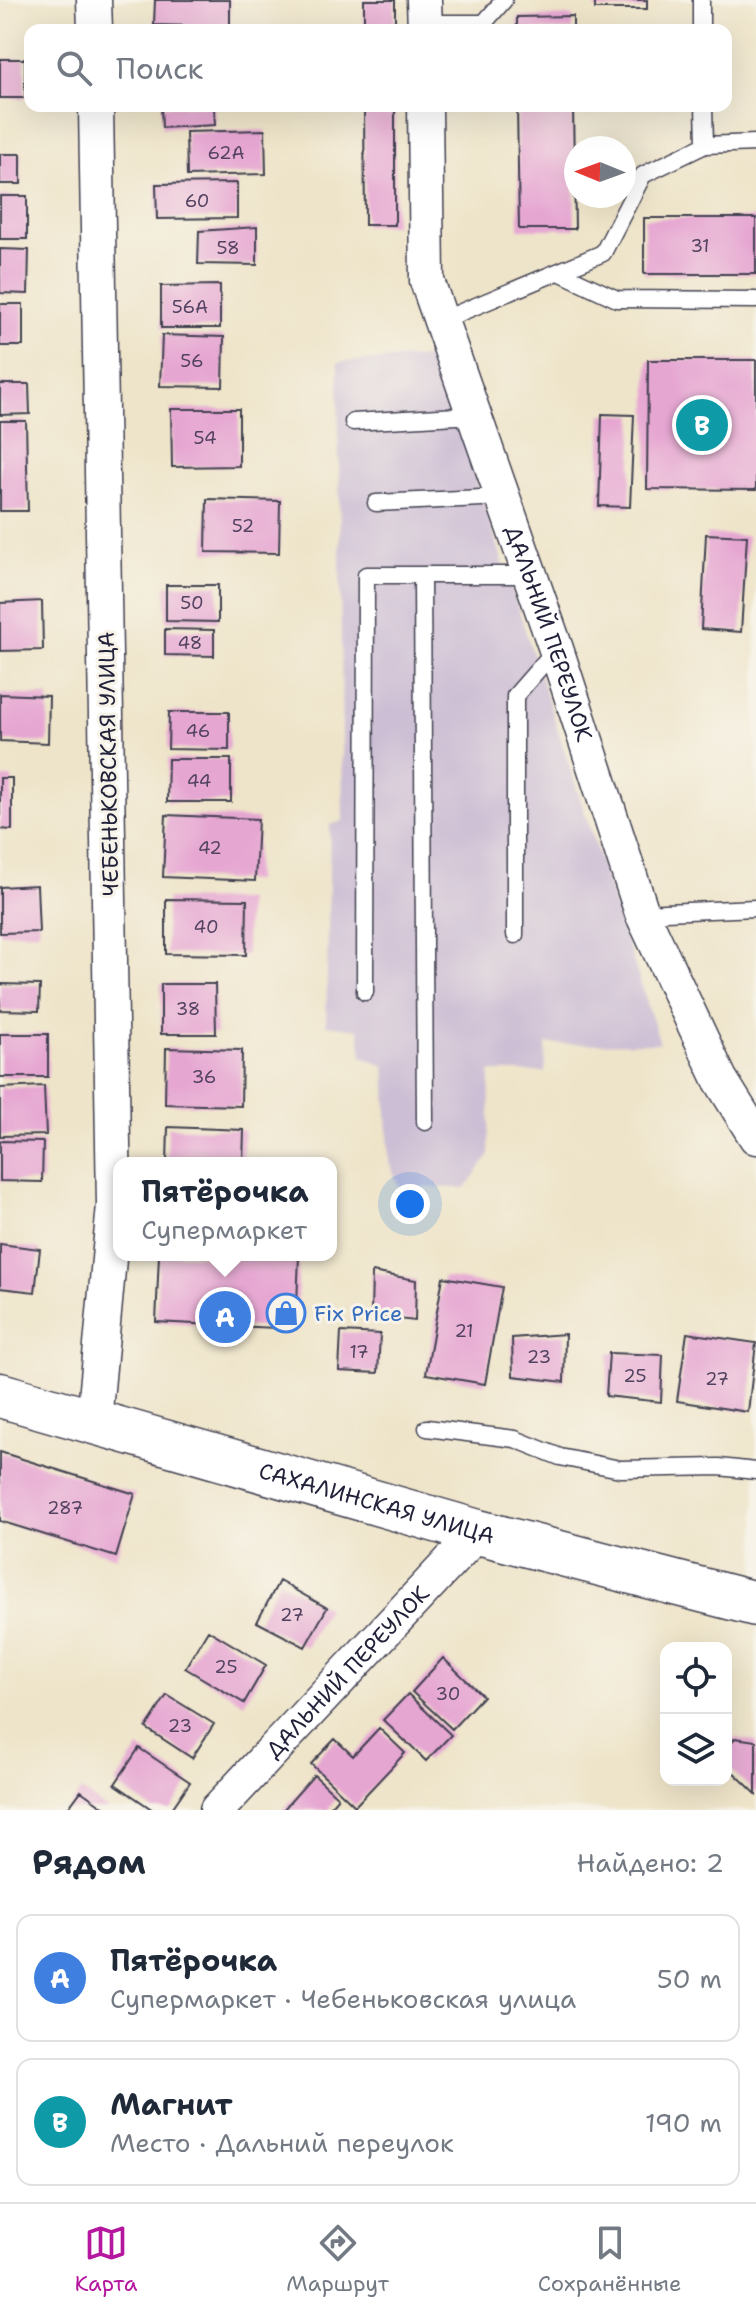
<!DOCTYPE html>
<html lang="ru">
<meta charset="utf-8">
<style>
body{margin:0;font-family:"Shantell Sans",sans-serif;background:#f6f6f7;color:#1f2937}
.controls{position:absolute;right:24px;bottom:24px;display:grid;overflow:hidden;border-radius:16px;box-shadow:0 8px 32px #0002}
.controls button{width:72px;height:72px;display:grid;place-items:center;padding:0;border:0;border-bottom:2px solid #e0e1e3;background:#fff;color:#1f2937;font:40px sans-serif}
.compass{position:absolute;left:564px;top:136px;width:72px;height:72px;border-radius:50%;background:#fff;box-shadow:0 8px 32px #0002;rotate:271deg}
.you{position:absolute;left:410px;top:1204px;width:28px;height:28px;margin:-20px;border:6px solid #fff;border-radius:50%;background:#1a73e8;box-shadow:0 0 0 12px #1a73e833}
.badge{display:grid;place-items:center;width:52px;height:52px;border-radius:50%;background:#b5179e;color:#fff;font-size:26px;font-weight:700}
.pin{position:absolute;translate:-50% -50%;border:4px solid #fff;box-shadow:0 2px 8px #0006}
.popup{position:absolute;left:113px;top:1157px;width:224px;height:104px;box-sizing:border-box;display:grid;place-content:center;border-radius:16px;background:#fff;filter:drop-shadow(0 2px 6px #0005);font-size:26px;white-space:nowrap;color:#747a83}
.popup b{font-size:30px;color:#1f2937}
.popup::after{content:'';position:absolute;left:50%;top:100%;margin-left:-16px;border:16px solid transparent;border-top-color:#fff}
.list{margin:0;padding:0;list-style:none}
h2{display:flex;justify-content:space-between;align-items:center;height:104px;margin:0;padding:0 32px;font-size:34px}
h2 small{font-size:26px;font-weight:400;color:#747a83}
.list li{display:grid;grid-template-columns:52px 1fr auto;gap:24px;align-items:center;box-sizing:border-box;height:128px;margin:0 16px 16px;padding:0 16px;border:2px solid #e0e1e3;border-radius:16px}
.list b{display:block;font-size:30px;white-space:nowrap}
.list p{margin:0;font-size:26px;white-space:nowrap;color:#747a83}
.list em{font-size:26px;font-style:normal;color:#747a83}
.icon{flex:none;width:44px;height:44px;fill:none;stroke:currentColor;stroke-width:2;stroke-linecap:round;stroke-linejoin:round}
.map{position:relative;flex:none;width:756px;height:1810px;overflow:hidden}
.search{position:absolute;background:#fff;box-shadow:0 8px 32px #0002;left:24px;right:24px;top:24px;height:88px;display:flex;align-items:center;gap:20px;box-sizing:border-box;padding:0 28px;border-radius:16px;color:#747a83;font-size:30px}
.sheet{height:392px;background:#fff}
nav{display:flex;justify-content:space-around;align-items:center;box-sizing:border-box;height:112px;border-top:2px solid #e0e1e3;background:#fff;font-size:22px;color:#747a83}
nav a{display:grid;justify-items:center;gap:4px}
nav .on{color:#b5179e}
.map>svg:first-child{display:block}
.industrial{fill:#ccbed4}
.building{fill:#e6a6d2}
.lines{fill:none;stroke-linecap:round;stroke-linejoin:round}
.lane-casing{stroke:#413f50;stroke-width:19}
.street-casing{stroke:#413f50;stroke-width:37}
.secondary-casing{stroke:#413f50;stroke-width:47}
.lane{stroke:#fff;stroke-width:16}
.street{stroke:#fff;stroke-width:34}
.secondary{stroke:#fff;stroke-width:44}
.labels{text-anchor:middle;stroke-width:6;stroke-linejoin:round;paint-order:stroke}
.number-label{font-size:18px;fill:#534361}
.street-label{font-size:22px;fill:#22223b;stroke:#f7f3e8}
.shop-label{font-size:22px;fill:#366cbe;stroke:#f7f3e8;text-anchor:start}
</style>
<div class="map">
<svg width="756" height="1810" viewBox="0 0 756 1810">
<rect width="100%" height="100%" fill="#f7f3e8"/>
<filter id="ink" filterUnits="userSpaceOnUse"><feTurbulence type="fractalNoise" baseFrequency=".0125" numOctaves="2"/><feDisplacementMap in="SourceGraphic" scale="16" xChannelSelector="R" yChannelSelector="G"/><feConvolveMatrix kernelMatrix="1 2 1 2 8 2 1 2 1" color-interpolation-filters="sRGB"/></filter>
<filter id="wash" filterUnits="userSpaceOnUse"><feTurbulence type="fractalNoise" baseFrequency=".006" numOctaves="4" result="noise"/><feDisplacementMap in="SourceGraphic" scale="32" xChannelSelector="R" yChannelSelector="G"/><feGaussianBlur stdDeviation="1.8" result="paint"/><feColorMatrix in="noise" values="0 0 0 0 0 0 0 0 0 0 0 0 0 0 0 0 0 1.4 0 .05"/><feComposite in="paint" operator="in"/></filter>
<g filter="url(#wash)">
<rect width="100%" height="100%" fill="#eee4c9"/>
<path class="industrial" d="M436 357 660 1043 546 1044 545 1072H490L489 1156 465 1188 399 1187 389 1161 385 1066 362 1057 359 1029 326 1025 330 825 343 821 338 362Z"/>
<g id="blocks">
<path class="building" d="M155 0H230V27L154 25Z
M364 0H395V30H364Z
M595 0H647V9H595Z
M573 16V30H517V17Z
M0 59H25V98H0Z
M161 106H214L215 125 162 128Z
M364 106H395V225H365Z
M517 106H573L575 229H519Z
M265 130 266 174 187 176 186 132Z
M0 154H21V184H0Z
M237 183V218L157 219 156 184Z
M0 196H27V239H0Z
M644 218H756V274H644Z
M257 227V265L198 264 199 231Z
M0 249 29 250 28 294 0 293Z
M220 285V328H161V286Z
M0 304H23V346H0Z
M162 335 224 337 223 387 160 386Z
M648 360H756V490L647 489Z
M0 384H29L30 414 0 415Z
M171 409H239V466L172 467Z
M602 414 634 415 630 507 599 506Z
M0 421H26L28 511H0Z
M207 499 280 501 279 553 206 552Z
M706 534 747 536 741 632 701 629Z
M166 585H218V622L166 621Z
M42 601 43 650 0 651V603Z
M165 629 214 630V656L165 655Z
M0 694 49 696 48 743 0 741Z
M169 712H229V750L168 749Z
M168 759H231V802H167Z
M0 778H12V830L0 829Z
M166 815 258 819 255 881 163 877Z
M37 885 39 932 0 933V887Z
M166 899 247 900 246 955 166 954Z
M0 984 40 985 39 1011 0 1010Z
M161 984H215L216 1034H161Z
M0 1034H48V1077H0Z
M166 1048 242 1050 241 1106 165 1104Z
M44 1086 46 1135 0 1136V1088Z
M168 1127 244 1130 243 1163H167Z
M0 1141 43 1142 42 1182 0 1181Z
M0 1244 40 1249 35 1292 0 1288Z
M159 1255H299L296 1329 156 1322Z
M372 1272 416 1280 415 1321 371 1316Z
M443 1277 502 1287 485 1384 426 1374Z
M341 1332 380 1334 378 1373 339 1371Z
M687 1333 756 1343 748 1412 677 1401Z
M565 1334 564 1382 513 1376 512 1338Z
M609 1353 663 1355 661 1402 606 1396Z
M0 1452 135 1494 116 1557 0 1521Z
M279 1581 327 1608 305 1647 257 1622Z
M208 1630 266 1665 244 1703 185 1668Z
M443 1658 483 1696 452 1729 412 1692Z
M408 1694 451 1735 426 1761 383 1720Z
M167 1695 214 1724 192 1758 146 1728Z
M379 1728 405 1753 355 1806 311 1764 335 1739 353 1756Z
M735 1738 756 1741V1794L726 1765V1748Z
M139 1748 190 1782 171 1810H153L115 1784Z
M314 1775 338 1797 327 1810H283Z
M81 1791 108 1810H67Z"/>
</g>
</g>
<g filter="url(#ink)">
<use href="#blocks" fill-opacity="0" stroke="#413f50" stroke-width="2"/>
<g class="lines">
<defs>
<path id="lane" d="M701 0V30
M425 23H484L504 0
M704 106 705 145
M559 272 617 299 756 300
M440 321 603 253 643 175 705 145 756 143
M353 422 474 415
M376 503 503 497
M422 575 425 1122
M642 913 756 908
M515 935V696L556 649
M365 992 366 575H530
M427 1428 515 1439 560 1457 620 1469 719 1467 756 1471"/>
<g id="street">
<path d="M94 0 95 30"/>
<path d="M424 0 425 30"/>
<path id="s1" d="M425 106 427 281 556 649 642 913 720 1079 756 1137"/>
<path d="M94 1421 114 1205 96 106"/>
<path id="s2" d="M217 1810 478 1532"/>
</g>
<g id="secondary">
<path id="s3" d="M0 1395 478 1532 756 1604"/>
</g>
</defs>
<use href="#lane" class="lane-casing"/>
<use href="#street" class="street-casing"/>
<use href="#secondary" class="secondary-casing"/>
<use href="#lane" class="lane"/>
<use href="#street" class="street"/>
<use href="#secondary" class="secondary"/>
</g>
</g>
<defs>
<symbol id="shop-ring" viewBox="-11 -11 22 22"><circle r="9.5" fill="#f7f3e8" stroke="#3f7fe0" stroke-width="1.5"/><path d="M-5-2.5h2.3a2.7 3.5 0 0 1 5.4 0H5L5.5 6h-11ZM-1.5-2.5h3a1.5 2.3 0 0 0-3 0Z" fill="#3f7fe0"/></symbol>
</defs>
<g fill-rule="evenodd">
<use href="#shop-ring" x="264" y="1291" width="44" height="44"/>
</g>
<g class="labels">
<g class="number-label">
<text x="226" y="159">62А</text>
<text x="197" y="207">60</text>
<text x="700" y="252">31</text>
<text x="228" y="254">58</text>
<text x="190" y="313">56А</text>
<text x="192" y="367">56</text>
<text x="205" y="444">54</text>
<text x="243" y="532">52</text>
<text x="192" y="609">50</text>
<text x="190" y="649">48</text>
<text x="198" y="737">46</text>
<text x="199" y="787">44</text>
<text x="210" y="854">42</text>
<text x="206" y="933">40</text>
<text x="188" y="1015">38</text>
<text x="204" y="1083">36</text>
<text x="464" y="1337">21</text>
<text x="359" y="1358">17</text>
<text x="539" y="1363">23</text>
<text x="635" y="1382">25</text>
<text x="717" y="1385">27</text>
<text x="65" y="1514">287</text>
<text x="292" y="1621">27</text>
<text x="226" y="1673">25</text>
<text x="448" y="1700">30</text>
<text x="180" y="1732">23</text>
</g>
<g class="street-label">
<text dy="8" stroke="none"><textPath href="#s1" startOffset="548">ДАЛЬНИЙ ПЕРЕУЛОК</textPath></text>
<text transform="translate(108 764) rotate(-91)" y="8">ЧЕБЕНЬКОВСКАЯ УЛИЦА</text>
<text dy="8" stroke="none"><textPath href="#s3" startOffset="392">САХАЛИНСКАЯ УЛИЦА</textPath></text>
<text dy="8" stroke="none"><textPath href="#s2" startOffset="190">ДАЛЬНИЙ ПЕРЕУЛОК</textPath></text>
</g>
<g class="shop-label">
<text x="314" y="1321">Fix Price</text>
</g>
</g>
</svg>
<div class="controls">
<button><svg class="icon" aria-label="locate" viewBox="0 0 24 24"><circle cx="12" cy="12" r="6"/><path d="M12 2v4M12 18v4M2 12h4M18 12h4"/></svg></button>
<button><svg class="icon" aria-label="layers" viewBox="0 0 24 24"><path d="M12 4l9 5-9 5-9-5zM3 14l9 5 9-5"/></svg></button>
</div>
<svg class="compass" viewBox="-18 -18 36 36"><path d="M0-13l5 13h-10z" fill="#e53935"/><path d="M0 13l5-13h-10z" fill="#747a83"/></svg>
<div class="you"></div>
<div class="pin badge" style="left:225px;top:1317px;background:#3f7fe0">A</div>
<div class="popup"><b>Пятёрочка</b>Супермаркет</div>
<div class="pin badge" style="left:702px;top:425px;background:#0f9aa8">B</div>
<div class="search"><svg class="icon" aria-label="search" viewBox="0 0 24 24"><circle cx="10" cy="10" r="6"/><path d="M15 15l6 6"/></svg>Поиск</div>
</div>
<section class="sheet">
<h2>Рядом<small>Найдено: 2</small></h2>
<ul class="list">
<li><span class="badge" style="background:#3f7fe0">A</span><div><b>Пятёрочка</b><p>Супермаркет · Чебеньковская улица</p></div><em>50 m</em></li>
<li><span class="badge" style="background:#0f9aa8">B</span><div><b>Магнит</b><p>Место · Дальний переулок</p></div><em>190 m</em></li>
</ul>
</section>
<nav>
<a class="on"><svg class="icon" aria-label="map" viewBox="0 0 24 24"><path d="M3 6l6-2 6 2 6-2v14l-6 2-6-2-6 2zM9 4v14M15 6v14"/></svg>Карта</a>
<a><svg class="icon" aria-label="directions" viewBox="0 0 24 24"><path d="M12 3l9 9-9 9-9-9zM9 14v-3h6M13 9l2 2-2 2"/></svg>Маршрут</a>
<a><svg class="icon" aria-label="saved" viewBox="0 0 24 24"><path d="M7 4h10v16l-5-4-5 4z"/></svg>Сохранённые</a>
</nav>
